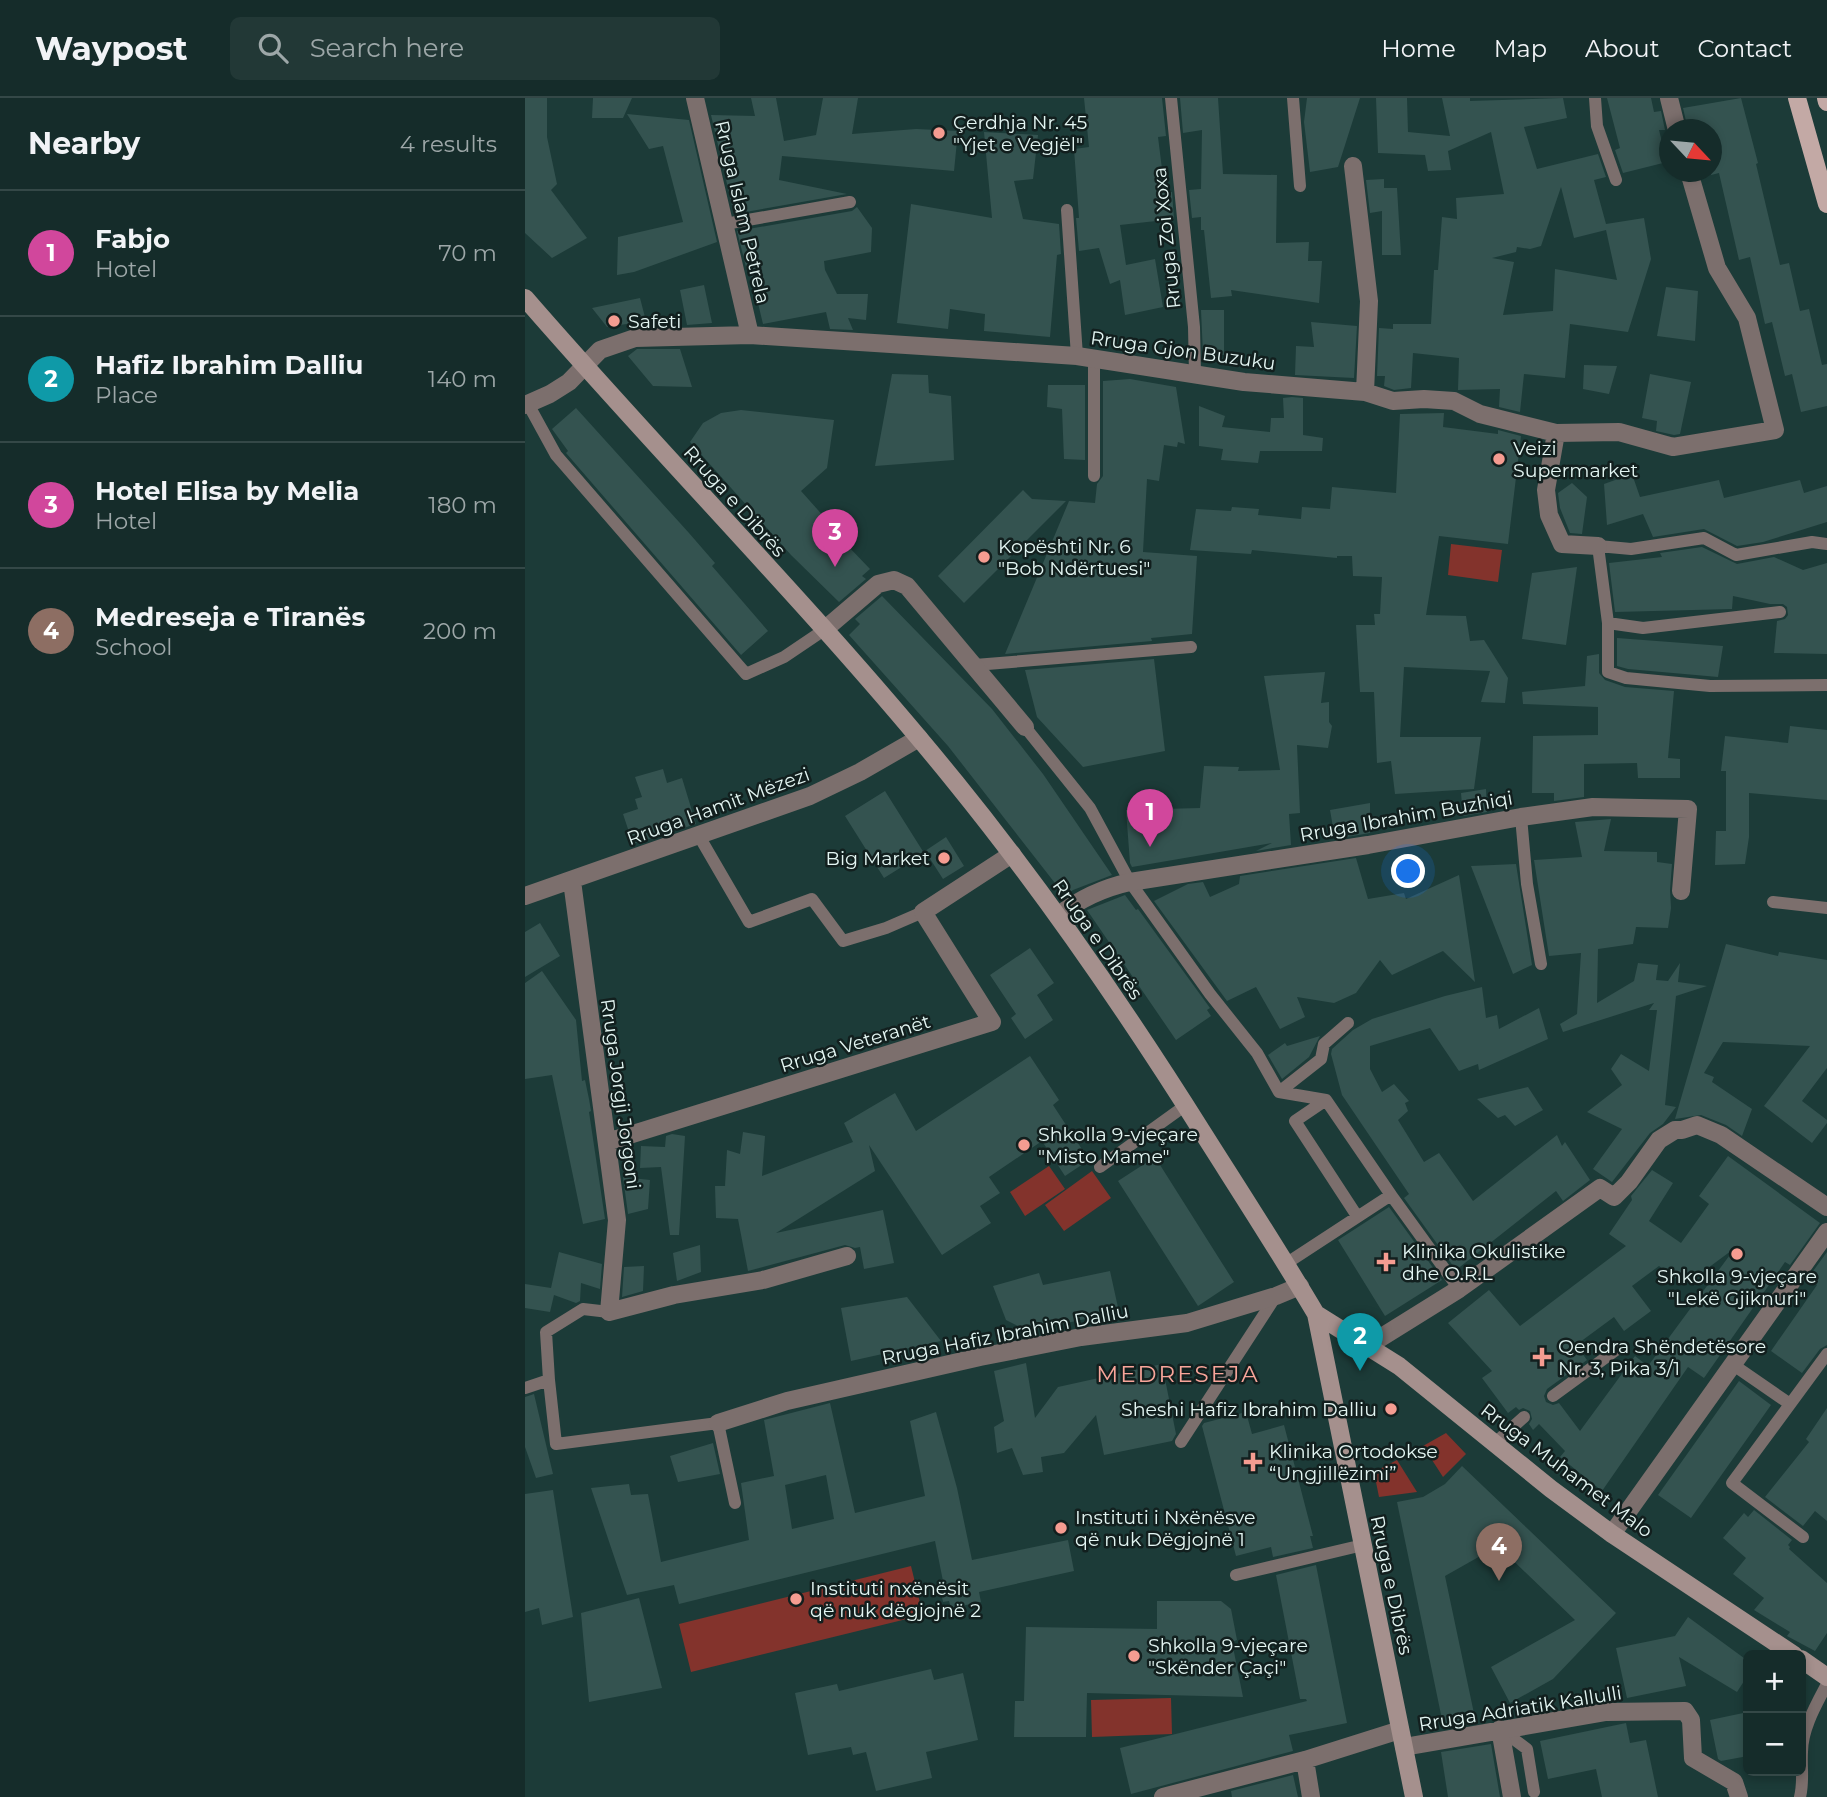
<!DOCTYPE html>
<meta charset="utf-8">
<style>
body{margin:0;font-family:Montserrat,sans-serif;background:#223836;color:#f1f3f6}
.controls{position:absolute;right:21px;bottom:21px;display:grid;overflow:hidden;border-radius:10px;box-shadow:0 4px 10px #0003}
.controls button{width:63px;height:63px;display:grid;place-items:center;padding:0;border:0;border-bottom:2px solid #344847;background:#152c2a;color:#f1f3f6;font:35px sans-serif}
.compass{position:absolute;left:1134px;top:21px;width:63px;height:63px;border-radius:50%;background:#152c2a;box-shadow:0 4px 10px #0003;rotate:116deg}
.you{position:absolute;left:884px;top:774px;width:24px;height:24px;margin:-18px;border:5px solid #fff;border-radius:50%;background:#1a73e8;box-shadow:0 0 0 10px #1a73e833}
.badge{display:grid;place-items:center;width:46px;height:46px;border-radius:50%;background:#f59c91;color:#fff;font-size:23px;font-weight:700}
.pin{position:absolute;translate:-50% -58px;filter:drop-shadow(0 2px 4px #0008)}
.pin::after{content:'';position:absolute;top:37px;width:24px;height:21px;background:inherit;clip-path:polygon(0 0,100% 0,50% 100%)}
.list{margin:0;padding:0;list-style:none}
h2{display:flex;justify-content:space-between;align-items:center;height:91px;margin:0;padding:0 28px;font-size:30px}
h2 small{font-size:23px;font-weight:400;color:#9da7a8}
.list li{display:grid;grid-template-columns:46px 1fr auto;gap:21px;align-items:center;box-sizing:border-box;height:126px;padding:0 28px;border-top:2px solid #344847}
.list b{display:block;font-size:26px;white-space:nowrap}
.list p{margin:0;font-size:23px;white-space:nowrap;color:#9da7a8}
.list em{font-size:23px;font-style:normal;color:#9da7a8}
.icon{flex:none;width:38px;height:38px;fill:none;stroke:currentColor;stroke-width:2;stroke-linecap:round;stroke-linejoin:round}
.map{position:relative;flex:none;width:1302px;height:1699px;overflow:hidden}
header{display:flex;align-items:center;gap:42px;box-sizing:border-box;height:98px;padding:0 35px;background:#152c2a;border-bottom:2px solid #344847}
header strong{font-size:33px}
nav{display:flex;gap:38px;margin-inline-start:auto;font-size:24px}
.search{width:490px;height:63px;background:#223836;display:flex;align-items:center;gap:18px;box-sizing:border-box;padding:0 24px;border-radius:10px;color:#9da7a8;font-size:26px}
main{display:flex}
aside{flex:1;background:#152c2a}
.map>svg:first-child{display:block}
.green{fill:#83332c}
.building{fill:#345350;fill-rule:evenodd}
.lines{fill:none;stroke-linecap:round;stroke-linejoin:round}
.lane{stroke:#7c6f6d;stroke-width:12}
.street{stroke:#7c6f6d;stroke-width:18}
.secondary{stroke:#a5908d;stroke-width:18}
.primary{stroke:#c3a9a5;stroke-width:18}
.poi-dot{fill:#f59c91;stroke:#121f1e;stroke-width:2.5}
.labels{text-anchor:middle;stroke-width:5;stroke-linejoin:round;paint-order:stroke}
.poi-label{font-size:19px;fill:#e3f5f2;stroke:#121f1e;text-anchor:start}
.street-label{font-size:19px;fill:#e3f5f2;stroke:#121f1e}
.quarter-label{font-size:23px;letter-spacing:2px;fill:#f8a59a;stroke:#121f1e}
</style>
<header>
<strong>Waypost</strong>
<div class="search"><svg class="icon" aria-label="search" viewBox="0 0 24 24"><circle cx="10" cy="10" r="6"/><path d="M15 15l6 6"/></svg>Search here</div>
<nav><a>Home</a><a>Map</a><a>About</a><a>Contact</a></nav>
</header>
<main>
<aside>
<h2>Nearby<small>4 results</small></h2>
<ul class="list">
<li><span class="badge" style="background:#d1479c">1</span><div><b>Fabjo</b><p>Hotel</p></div><em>70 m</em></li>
<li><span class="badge" style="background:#0f9aa8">2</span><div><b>Hafiz Ibrahim Dalliu</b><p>Place</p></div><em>140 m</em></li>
<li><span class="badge" style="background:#d1479c">3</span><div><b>Hotel Elisa by Melia</b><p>Hotel</p></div><em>180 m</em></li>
<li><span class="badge" style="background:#8d6e63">4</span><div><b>Medreseja e Tiranës</b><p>School</p></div><em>200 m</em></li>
</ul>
</aside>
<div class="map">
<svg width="1302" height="1699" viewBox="0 0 1302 1699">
<rect width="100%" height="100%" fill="#1c3b38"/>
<path class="green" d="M926 446 977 452 973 484 923 477Z
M524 1068 540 1091 500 1118 485 1094Z
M567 1073 586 1100 539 1133 520 1107Z
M921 1335 941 1356 918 1379 898 1348Z
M872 1362 892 1394 854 1399 849 1374Z
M386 1468 398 1517 166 1574 154 1526Z
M646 1600 647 1636 567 1639 566 1602Z"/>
<path class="building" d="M0 0H22V39L32 86 26 92 62 140 27 160 0 135Z
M68 0H107L98 20H67Z
M226 0H251L259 43 291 37 298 0H333L327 36 391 31 433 33 429 73 257 58 254 82 322 96 209 116 186 17 230 18Z
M559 0H637L641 38 633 39 640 95 647 94 649 121 595 127 601 167 630 161 638 209 600 217 595 182 585 186 574 150 554 153 551 120H554L549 51 564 49Z
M655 0H693L698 76 752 77 751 145 784 144 783 163H797L794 205 706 192 707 198 686 200 679 132H676V119L667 120 664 92 676 91 677 32 658 35Z
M782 0H835L813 69 785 74 779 24Z
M851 0H882L883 34 925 38 917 0H945V3L1038 0 1042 20 999 29 1012 71 1073 56 1081 79 1069 82 1081 126 1119 120 1126 161 1103 234 1045 226 1040 280 999 276 995 314 974 309 975 291 933 292 934 260 888 255 886 290 869 292 859 288 860 278H852L854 230 868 231V226H906L909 172H913L917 119 932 121 931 100 979 96 966 34 923 53 926 72 903 73 900 57 853 55ZM1036 89 1049 140 1081 132 1092 182 1030 171 1028 213 978 217 989 164 967 160 991 154 992 149 1005 151 1016 148Z
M1082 0H1126L1129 14 1136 13 1140 32H1134L1142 64 1098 75 1090 52 1095 50Z
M1216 0 1233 65 1231 66 1255 167 1264 165 1275 213 1284 211 1297 267 1302 266V308L1276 314 1267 276 1260 278 1247 224 1240 226 1225 159 1214 162 1194 75 1186 77V32H1163L1158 10Z
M102 16 164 22 192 144 109 174 92 177 93 139 158 124 138 48 124 51Z
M459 34 513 37 508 81 489 83 498 121 534 126 536 156 532 157 525 239 459 233 460 216 425 211 423 231 372 225 386 106 467 120Z
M859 81V90H872L876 157H857V113L845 115 841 82Z
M332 109 347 130 346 154 299 163 300 172 312 196H343L341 222 323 220 328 232 305 231 301 214 238 226 225 172 222 173 212 133 327 113Z
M179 187 187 225 162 227 155 192Z
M1141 189 1173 193 1170 243 1132 238Z
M115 200 121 223 82 229 67 210Z
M676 212H699V257H678Z
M786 224 832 228 829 280 770 277 771 248 789 249Z
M112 251H155L167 289 128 288 103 258Z
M1059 267 1092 268 1084 296 1058 291Z
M367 276 403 277 404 295 426 298 429 362 350 368Z
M1125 276 1166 284 1155 336 1149 337 1131 333 1132 323 1117 320Z
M605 281 651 289 660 346 653 344 652 349 639 347 634 383 622 381 618 454 672 458 667 536 626 540 627 543 480 556 544 403 570 405 572 386 578 378V283Z
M523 287H560V362L539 361 537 311 522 309Z
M767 299 778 300V337L798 340 797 353H735L733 365 696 362 698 351 674 348V308L700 318 697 329 745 334 746 320H759L758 300Z
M51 310 164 435 190 465 187 468 243 533 216 557 41 355 43 353 27 331Z
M216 312 309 322 302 370 276 393 301 421 299 423 345 471 337 478 341 481 314 504 266 457 165 344 178 325 196 315Z
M919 315 918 329 973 336V332L996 338 983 446 914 438 901 517 941 518 945 543 959 542 983 580 980 605 956 604 965 573 879 569 875 639H956L949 691 870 696 866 663 852 665 849 594H835L831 527H850L849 516H855L857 479 828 478 827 458H812V460L727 452 726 456 665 452 671 411 706 413 707 409 734 411 733 417 776 421 777 409 805 411 807 389 871 395 875 316Z
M1107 376 1115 399 1194 382 1199 400 1275 382 1279 395 1302 388V424L1238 444 1212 448 1179 431 1128 439 1118 416 1082 427 1079 386Z
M1047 385 1062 399 1057 436 1045 435 1035 410 1033 395Z
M498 392 507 401 541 403 439 505 413 478Z
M1177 449 1212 466 1249 459 1278 472 1302 465V556L1249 555 1252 523 1260 521 1263 517 1262 509 1258 506H1245L1208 498 1207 511 1090 514 1084 465 1137 459 1135 455Z
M1052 469 1041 547 997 541 1007 475Z
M357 498 467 611 518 676 587 777 548 792 540 798 423 648 324 537 335 526 330 521Z
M1092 540 1198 548 1193 579 1103 571 1092 568Z
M1074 556V575L1080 582 1100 589 1149 593 1143 660 1155 661V680H1113L1112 665 1059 666V699L1029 703V695H1007L1008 638 1073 637V609L998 606 997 594 1060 588 1062 558Z
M629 561 640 653 558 669 512 619 500 572Z
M800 574 796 605 804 604V624L807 628 803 650 772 647 775 715 764 716 766 747 731 753 747 745 607 769 605 765 601 712 675 710 679 668 714 669 713 673 755 672 739 578Z
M1265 628 1302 632V702L1224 695V739L1220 766 1190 767 1191 733H1201V673H1196L1200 638 1263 645Z
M138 671 142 685 157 680 171 726 108 746 98 716 113 711 110 701 117 699 110 679Z
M961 691 962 714 938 718 936 695Z
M360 693 399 755 359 780 320 718Z
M845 705V735L810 741 805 712Z
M1086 721 1079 753 1132 754V764L1147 766 1145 792 1146 810 1143 830 1111 829 1108 846 1073 851 1072 905 1109 883 1113 865 1133 867 1131 882 1143 883 1155 865 1153 884 1182 888 1151 898 1140 1007 1151 1009 1138 1026 1125 1035 1087 1084 1068 1071 1097 1031 1062 1014 1097 987 1086 971 1096 956 1124 973 1132 912H1124L1129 905 1038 934 1035 926 1052 916 1056 855 1024 858 1009 762 1057 759 1050 724Z
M421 739 439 768 418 781 400 753Z
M831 760 843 801 879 795 881 801 934 777 950 884 918 853 867 877 855 862 831 895 809 905 772 899 780 919 755 931 731 889 702 903 629 803 663 786 678 784 685 799 714 786 715 778Z
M991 766 1007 867 988 876 946 768Z
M600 797 611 812 613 811 685 910 682 912 686 918 651 942 562 812Z
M15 825 35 858 0 879V834Z
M1201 846 1253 858 1254 854 1302 862V970L1277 1003 1302 1022V1025L1287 1045 1239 1008 1285 948 1198 944 1179 975 1189 979 1187 984 1227 1011 1217 1038 1201 1027 1176 1017 1150 1021Z
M505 850 529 885 512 897 528 922 500 941 486 920 491 916 465 877Z
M17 873 51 922 57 983 60 982 64 1001 66 1013 64 1014 80 1121 58 1126 27 977 0 981V885Z
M957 889 961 920 972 917 974 931 1014 910 1023 941 954 972 953 966 934 973 905 930 845 948V971L857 994 869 986 884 1003 880 1005 883 1013 873 1022 899 1064 914 1055 948 1103 1032 1037 1037 1048 1040 1044 1065 1082 1038 1103 1031 1093 931 1172 879 1100 884 1096 817 997 806 956 807 951 828 932 847 921 920 898Z
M795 938 784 959 757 981 743 957 760 945 762 948Z
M505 958 534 1002 528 1007 564 1062 540 1078 517 1043 464 1079 475 1095 455 1108 466 1125 417 1157 344 1047 350 1073 251 1135 358 1112 369 1165 339 1171 335 1149 330 1150 320 1147 223 1173 213 1121 191 1120 190 1088H200L202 1052 215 1056 218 1034 240 1038 237 1078 328 1044 319 1025 370 995 391 1033Z
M1003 989 1018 1012 990 1028 980 1017 973 1020 952 1001Z
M147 1036 160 1038 154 1137H145L136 1069 115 1070 116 1048 140 1049 141 1038Z
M1203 1058 1295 1125 1265 1167 1260 1164 1179 1280 1163 1269 1077 1393 1035 1359 1040 1353 1014 1326 1008 1332 1004 1326 1007 1321 1005 1313 998 1310 994 1312 991 1309 983 1315 957 1280 967 1273 923 1225 964 1192 995 1228 1101 1148 1084 1136 1107 1102 1106 1098 1127 1072 1148 1085 1124 1123 1156 1145 1184 1106 1174 1098ZM1210 1150 1123 1268 1110 1258 1055 1333 1034 1305 1028 1307 1021 1304 1019 1298 1022 1291 1062 1262 1051 1247 1089 1219 1099 1233 1126 1213 1107 1188 1134 1168 1160 1187Z
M630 1059 709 1184 673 1208 593 1083Z
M98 1079 125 1082 123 1111 103 1116Z
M864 1109 917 1182 860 1218 813 1142Z
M175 1147 176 1174 152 1183 148 1155Z
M34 1154 77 1166 75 1191 56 1185 55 1203 51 1205 29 1197 25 1214 0 1210V1186L26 1190Z
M1302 1154V1247L1295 1251 1277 1275 1246 1253 1292 1187 1283 1180Z
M119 1168 118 1193 97 1199 99 1169Z
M585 1173 594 1214 503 1233 481 1222 468 1188 514 1175 518 1187Z
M382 1199 416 1243 326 1263 316 1210Z
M501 1265 510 1320 533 1289 637 1266 651 1336 647 1343 579 1357 571 1317 539 1355 516 1359 518 1374 498 1377 487 1350 472 1355 469 1329 479 1323 469 1273Z
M1214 1283 1246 1307 1166 1420 1133 1397Z
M9 1296 28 1376 11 1380 0 1349V1299Z
M305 1305 330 1415 400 1398 385 1323 411 1314 432 1390 447 1462 543 1442 549 1473 454 1494 456 1504 426 1510 424 1503 418 1504 414 1484 418 1483 410 1443 154 1506 149 1487 102 1497 66 1390 104 1386 106 1397 123 1396 136 1464 224 1442 216 1385 249 1378 239 1322ZM301 1377 309 1421 267 1431 260 1387Z
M1302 1310V1423L1290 1413 1278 1428 1240 1399 1284 1344 1281 1341Z
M721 1314 727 1336 759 1327 788 1438H785L788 1450 748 1459 746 1449 711 1458 677 1328 679 1325Z
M188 1345 195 1376 153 1384 145 1358Z
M937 1368 1091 1515 1028 1581 985 1605 966 1569 1050 1522 973 1448 920 1478 951 1625 919 1631 872 1404 898 1399 920 1386Z
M28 1392 48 1519 17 1527 14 1510 0 1514V1396Z
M1229 1412 1267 1442 1263 1447 1265 1449 1264 1451 1302 1485V1535L1290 1553 1262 1538 1265 1534 1229 1512 1239 1500 1208 1476 1221 1460 1198 1440 1219 1415 1223 1419Z
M791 1467 822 1625 764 1637 768 1653 606 1696 595 1650 782 1603 781 1601H775L751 1477Z
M114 1500 137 1590 64 1604 56 1515Z
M632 1503H696L706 1511 712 1542 707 1544 718 1599 562 1595 561 1639H489L490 1603H499L501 1529 632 1531Z
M1163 1519 1223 1563V1577L1212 1594 1154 1559 1161 1588 1102 1600 1091 1550 1150 1538Z
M406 1571 409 1582 438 1575 453 1642 401 1654 407 1680 351 1693 341 1654 328 1657 326 1649 283 1657 270 1595 312 1586 314 1593Z
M1223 1614V1658L1196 1663 1193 1661 1185 1622Z
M1101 1625 1105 1645 1121 1642 1133 1699H1077L1071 1671 1023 1681 1015 1643Z
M966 1646 975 1699H923L916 1654Z
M768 1677 773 1699H707L706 1693Z"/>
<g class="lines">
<path class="lane" d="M646 0 669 229 670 276
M768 0 775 88
M1070 0 1072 28 1091 82
M542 112 552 258
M200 126 325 104
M569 260V378
M3 306 31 357 221 576 259 559 299 532
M1302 446 1287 444 1211 457 1179 440 1106 451 1073 448 1083 525V574L1101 580 1185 588 1302 587
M1083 525 1118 530 1255 514
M450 567 666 549
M500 629 565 710 605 784 685 896 732 955 754 994
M996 719 1002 786 1016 866
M174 738 224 824 287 801 318 843 361 830 398 814
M1248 804 1302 810
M754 994 801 1002 770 1023 832 1118
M754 994 796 961 799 946 823 925
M801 1002 866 1097
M575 1069 661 1007
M762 1165 866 1097 934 1191
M1207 1266 1265 1306
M24 1282 21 1234 58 1211 84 1214
M0 1290 24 1282 31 1346 193 1325 210 1405
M1028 1298 1091 1252
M656 1344 751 1198
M970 1345 999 1319
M1278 1439 1207 1385 1302 1256
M711 1477 838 1447
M975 1631 1002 1651 1009 1694
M1275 1699C1279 1683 1276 1670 1277 1654 1277 1631 1291 1607 1302 1586"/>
<path class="street" d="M170 0 225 237
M1144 0 1152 32
M828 68 844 203 840 294
M0 307 25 296 44 284 75 252 110 240 225 237 552 258 719 284 840 294 868 303 899 301 929 303 955 316 1031 335 1094 334 1148 349 1250 332 1222 220 1192 170 1164 74
M1031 335 1021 392 1024 417 1037 446 1073 448
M299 532 353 486 369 482 382 488 500 629
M47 783 92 1122 84 1214 149 1197 238 1182 322 1158
M0 798 285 698 335 674 394 640
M534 817C556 800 578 790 605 784L843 747 996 719 1068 709 1163 711 1156 793
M82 1044 467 924 398 814 487 756
M844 1247 934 1191 1075 1090 1089 1099 1104 1084 1134 1042 1150 1032H1157L1172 1027 1196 1037 1302 1109
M193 1325 262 1303 455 1259 556 1239 662 1225 751 1198 775 1188
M1087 1436 1302 1134
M975 1631 987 1699
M879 1649 1081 1614 1160 1613 1166 1622 1168 1660 1209 1684 1214 1699
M780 1662 786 1699
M638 1699 780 1662 875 1632"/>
<path class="secondary" d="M0 200C142 364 295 517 431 685 521 796 602 914 678 1035 716 1095 755 1155 791 1216L889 1699
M791 1216 874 1268 1026 1391 1087 1436 1269 1557
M1276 1561 1302 1579"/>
<path class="primary" d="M1272 0 1302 106
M1301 0 1302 4"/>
</g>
<g class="poi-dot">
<circle cx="414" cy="35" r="7"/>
<circle cx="89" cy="223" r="7"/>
<circle cx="974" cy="361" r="7"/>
<circle cx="459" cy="459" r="7"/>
<circle cx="419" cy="760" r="7"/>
<circle cx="499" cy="1047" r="7"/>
<circle cx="1212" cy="1156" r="7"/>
<path d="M857.5 1153.5h7v7h7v7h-7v7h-7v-7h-7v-7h7z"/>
<path d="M1013.5 1248.5h7v7h7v7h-7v7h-7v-7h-7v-7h7z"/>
<circle cx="866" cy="1311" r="7"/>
<path d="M724.5 1353.5h7v7h7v7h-7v7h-7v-7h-7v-7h7z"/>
<circle cx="536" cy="1430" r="7"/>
<circle cx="271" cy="1501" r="7"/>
<circle cx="609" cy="1558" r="7"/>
</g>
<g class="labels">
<g class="poi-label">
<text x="428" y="31">Çerdhja Nr. 45<tspan x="428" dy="22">"Yjet e Vegjël"</tspan></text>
<text x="103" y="230">Safeti</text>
<text x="988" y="357">Veizi<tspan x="988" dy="22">Supermarket</tspan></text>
<text x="473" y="455">Kopështi Nr. 6<tspan x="473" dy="22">"Bob Ndërtuesi"</tspan></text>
<text x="405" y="767" text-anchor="end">Big Market</text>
<text x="513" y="1043">Shkolla 9-vjeçare<tspan x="513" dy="22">"Misto Mame"</tspan></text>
<text x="877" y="1160">Klinika Okulistike<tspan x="877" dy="22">dhe O.R.L</tspan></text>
<text x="1212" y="1185" text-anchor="middle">Shkolla 9-vjeçare<tspan x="1212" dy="22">"Lekë Gjiknuri"</tspan></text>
<text x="1033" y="1255">Qendra Shëndetësore<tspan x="1033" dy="22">Nr. 3, Pika 3/1</tspan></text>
<text x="852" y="1318" text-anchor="end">Sheshi Hafiz Ibrahim Dalliu</text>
<text x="744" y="1360">Klinika Ortodokse<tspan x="744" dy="22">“Ungjillëzimi”</tspan></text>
<text x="550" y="1426">Instituti i Nxënësve<tspan x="550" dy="22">që nuk Dëgjojnë 1</tspan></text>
<text x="285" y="1497">Instituti nxënësit<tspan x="285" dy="22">që nuk dëgjojnë 2</tspan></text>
<text x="623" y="1554">Shkolla 9-vjeçare<tspan x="623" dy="22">"Skënder Çaçi"</tspan></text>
</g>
<g class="street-label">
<text transform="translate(218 114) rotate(77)" y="7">Rruga Islam Petrela</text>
<text transform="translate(641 140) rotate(-96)" y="7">Rruga Zoi Xoxa</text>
<text transform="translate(658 252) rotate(8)" y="7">Rruga Gjon Buzuku</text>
<text transform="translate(210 403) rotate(48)" y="7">Rruga e Dibrës</text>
<text transform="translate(193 708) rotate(-20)" y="7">Rruga Hamit Mëzezi</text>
<text transform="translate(881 718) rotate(-10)" y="7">Rruga Ibrahim Buzhiqi</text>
<text transform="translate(573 841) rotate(55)" y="7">Rruga e Dibrës</text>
<text transform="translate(330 945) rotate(-17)" y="7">Rruga Veteranët</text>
<text transform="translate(96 996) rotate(82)" y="7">Rruga Jorgji Jorgoni</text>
<text transform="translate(480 1236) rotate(-11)" y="7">Rruga Hafiz Ibrahim Dalliu</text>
<text transform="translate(1042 1372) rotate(37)" y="7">Rruga Muhamet Malo</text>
<text transform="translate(867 1487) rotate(78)" y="7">Rruga e Dibrës</text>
<text transform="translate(995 1610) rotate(-9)" y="7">Rruga Adriatik Kallulli</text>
</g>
<g class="quarter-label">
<text x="653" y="1284">MEDRESEJA</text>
</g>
</g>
</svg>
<div class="controls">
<button>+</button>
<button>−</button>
</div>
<svg class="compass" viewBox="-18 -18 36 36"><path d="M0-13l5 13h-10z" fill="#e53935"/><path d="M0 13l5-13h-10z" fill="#9da7a8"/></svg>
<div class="you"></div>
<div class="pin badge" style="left:625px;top:749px;background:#d1479c">1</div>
<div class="pin badge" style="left:835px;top:1273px;background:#0f9aa8">2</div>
<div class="pin badge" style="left:310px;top:469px;background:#d1479c">3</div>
<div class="pin badge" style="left:974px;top:1483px;background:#8d6e63">4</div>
</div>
</main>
